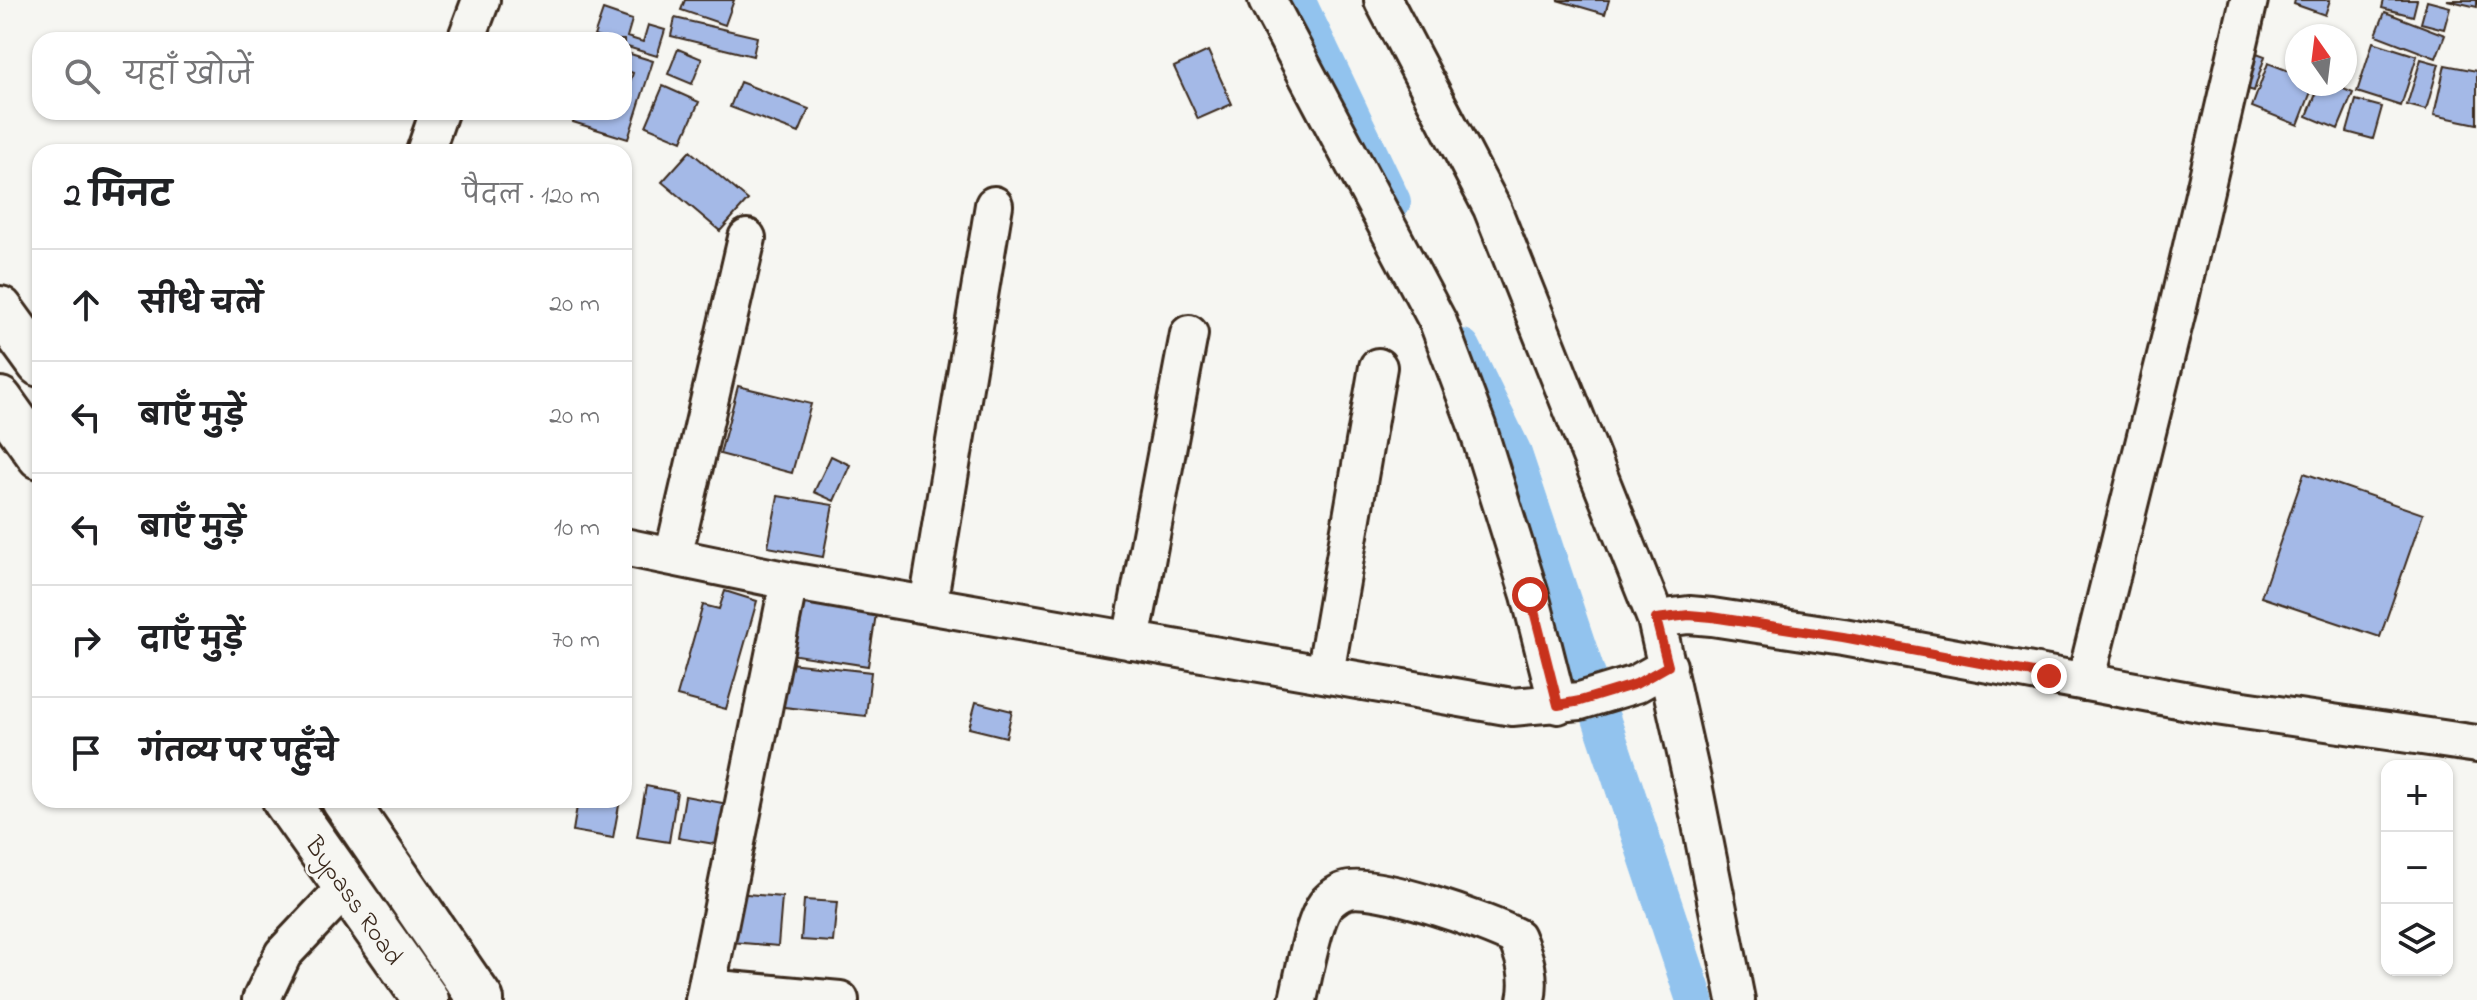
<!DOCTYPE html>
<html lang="hi">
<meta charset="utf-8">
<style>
body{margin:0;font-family:"Indie Flower","Playpen Sans Deva",sans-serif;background:#f2f2f2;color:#202124}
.controls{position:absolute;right:24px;bottom:24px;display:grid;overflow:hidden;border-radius:16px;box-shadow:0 2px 6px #0004}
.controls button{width:72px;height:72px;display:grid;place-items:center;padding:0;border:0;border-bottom:2px solid #e0e0e0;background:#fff;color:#202124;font:40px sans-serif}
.compass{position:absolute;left:2285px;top:24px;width:72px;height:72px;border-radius:50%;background:#fff;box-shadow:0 2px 6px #0004;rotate:346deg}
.stop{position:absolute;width:24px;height:24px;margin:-18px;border:6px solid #c8321e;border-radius:50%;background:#fff}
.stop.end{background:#c8321e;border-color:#fff;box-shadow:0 2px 8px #0008}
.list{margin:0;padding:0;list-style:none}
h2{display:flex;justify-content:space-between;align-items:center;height:104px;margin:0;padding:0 32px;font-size:34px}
h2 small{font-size:26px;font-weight:400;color:#757577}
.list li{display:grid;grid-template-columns:52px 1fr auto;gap:24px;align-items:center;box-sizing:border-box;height:112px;padding:0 32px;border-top:2px solid #e0e0e0}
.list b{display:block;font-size:30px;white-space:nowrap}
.list em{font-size:26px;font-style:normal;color:#757577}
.icon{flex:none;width:44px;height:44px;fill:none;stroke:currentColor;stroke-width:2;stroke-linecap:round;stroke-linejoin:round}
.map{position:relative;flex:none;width:2477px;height:1000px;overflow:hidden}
.search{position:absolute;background:#fff;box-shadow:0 2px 6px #0004;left:32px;top:32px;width:600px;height:88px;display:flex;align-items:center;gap:20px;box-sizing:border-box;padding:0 28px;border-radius:24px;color:#757577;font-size:30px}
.panel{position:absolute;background:#fff;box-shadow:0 2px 6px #0004;left:32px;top:144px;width:600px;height:664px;border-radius:24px}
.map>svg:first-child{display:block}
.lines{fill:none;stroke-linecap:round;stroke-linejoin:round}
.canal{stroke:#92c3ee;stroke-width:38}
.building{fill:#a4b9e7;stroke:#3b2a1e;stroke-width:2}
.minor-casing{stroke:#3b2a1e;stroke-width:42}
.primary-casing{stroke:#3b2a1e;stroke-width:50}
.minor{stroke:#f6f6f2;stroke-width:36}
.primary{stroke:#f6f6f2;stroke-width:44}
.route{stroke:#c8321e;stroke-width:10}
.labels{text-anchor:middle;stroke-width:6;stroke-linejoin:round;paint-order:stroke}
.street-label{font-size:26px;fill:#3b2a1e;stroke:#f6f6f2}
</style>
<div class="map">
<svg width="2477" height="1000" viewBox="0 0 2477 1000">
<rect width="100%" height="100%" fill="#f6f6f2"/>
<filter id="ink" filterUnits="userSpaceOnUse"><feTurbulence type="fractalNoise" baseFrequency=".0125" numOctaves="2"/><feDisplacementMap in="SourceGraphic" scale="16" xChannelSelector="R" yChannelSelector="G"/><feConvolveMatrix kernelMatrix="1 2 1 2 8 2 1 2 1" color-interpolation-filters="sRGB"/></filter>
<g filter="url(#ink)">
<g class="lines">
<path class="canal" d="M1296 0 1392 202
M1462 348 1512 451 1695 1000"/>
</g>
<path class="building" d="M685 0H734L725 25 681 10Z
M1557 0H1609L1605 14Z
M2295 0H2330L2325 15 2294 4Z
M2384 0H2417L2413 16 2382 8Z
M2447 0H2477V7Z
M2427 1 2450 7 2444 29 2421 23Z
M603 10 632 20 627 37 643 42 648 25 665 30 657 56 624 46V40H606L594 36Z
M2385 12 2445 35 2436 58 2376 35Z
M675 18 757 37 753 56 671 36Z
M2373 42 2417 56 2401 106 2357 92Z
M678 49 702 59 692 84 668 74Z
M1208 51 1232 104 1198 119 1174 67Z
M2251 51 2265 56 2254 91 2238 86Z
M624 52 653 61 628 139 573 122 576 112H624V90L627 91 633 73 624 70Z
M2421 59 2439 64 2426 110 2407 105Z
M2268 63 2297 74V84H2314L2298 125 2252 107Z
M2445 65 2477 71V124L2434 115Z
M740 82 809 109 799 133 730 107Z
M2320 84H2332L2353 93 2338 129 2307 116Z
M663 86 699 102 682 141 646 126Z
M2356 100 2382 107 2373 139 2347 132Z
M690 151 748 200 720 231 662 182Z
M738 386 811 404 792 473 720 454Z
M831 456 850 465 834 501 814 492Z
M2304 473 2423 514 2380 637 2261 597Z
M778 496 833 505 823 557 768 547Z
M725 591 757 601 726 709 677 696 703 605 719 609Z
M791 600 876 614 868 666 783 653Z
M780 662 871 672 866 716 775 706Z
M976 702 1012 711 1006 737 969 728Z
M646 786 677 792 669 842 637 837Z
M685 796 728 804 721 845 678 838Z
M578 800H620L613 838 573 831Z
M735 893 782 897 778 946 731 942Z
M804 900 837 902 833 942 801 940Z"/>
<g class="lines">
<defs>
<path id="minor" d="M1267 0 1438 322 1477 426 1530 595 1558 705
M1383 0 1492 208 1656 619 1693 784 1736 1000
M466 40 481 0
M425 152 439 112
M624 547 789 581 1512 707 1580 701 1636 684 1668 666
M673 557 747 238
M928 605 994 205
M1656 619 1689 615 1712 617 1843 637 2216 706 2477 744
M1131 641 1189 334
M1325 674 1378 367
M2085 682 2177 311 2249 0
M707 988 840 1000
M261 1000 283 954 346 887
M704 1000 789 581
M1298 1000C1303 979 1314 914 1329 901 1332 898 1340 892 1345 891 1373 881 1487 922 1516 937 1525 958 1531 977 1526 1000"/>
<path id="primary" d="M0 309 40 364
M0 400 40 456
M285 800 426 1000
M344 800 481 1000"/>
</defs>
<use href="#minor" class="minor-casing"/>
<use href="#primary" class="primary-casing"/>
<use href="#minor" class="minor"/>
<use href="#primary" class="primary"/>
</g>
</g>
<g class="lines" filter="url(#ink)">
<path class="route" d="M1530 595 1558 705 1580 701 1636 684 1668 666 1656 619 1689 615 1712 617 1843 637 2049 676"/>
</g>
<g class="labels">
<g class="street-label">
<text transform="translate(355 900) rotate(55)" y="9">Bypass Road</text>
</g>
</g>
</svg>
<div class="controls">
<button>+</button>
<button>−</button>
<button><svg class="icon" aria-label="layers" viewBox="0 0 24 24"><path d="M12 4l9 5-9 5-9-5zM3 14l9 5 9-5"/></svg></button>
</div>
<svg class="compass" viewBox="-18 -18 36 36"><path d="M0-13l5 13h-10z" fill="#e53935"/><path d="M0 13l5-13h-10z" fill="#757577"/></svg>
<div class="stop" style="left:1530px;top:595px"></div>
<div class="stop end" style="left:2049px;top:676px"></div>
<div class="search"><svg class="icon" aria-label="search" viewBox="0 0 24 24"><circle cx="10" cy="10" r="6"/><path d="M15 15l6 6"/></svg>यहाँ खोजें</div>
<section class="panel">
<h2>2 मिनट<small>पैदल · 120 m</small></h2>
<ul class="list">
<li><svg class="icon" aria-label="ahead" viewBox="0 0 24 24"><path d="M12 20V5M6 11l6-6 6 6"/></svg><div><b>सीधे चलें</b></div><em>20 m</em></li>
<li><svg class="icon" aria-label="left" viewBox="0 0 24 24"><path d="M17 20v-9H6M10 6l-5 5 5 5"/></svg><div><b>बाएँ मुड़ें</b></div><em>20 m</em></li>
<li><svg class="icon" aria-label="left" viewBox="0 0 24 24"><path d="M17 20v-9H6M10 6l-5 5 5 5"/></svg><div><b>बाएँ मुड़ें</b></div><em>10 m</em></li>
<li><svg class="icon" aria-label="right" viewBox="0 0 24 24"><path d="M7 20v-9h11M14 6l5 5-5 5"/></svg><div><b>दाएँ मुड़ें</b></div><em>70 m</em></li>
<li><svg class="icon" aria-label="arrive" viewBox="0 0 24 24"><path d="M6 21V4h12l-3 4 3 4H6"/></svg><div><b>गंतव्य पर पहुँचे</b></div></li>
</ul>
</section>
</div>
